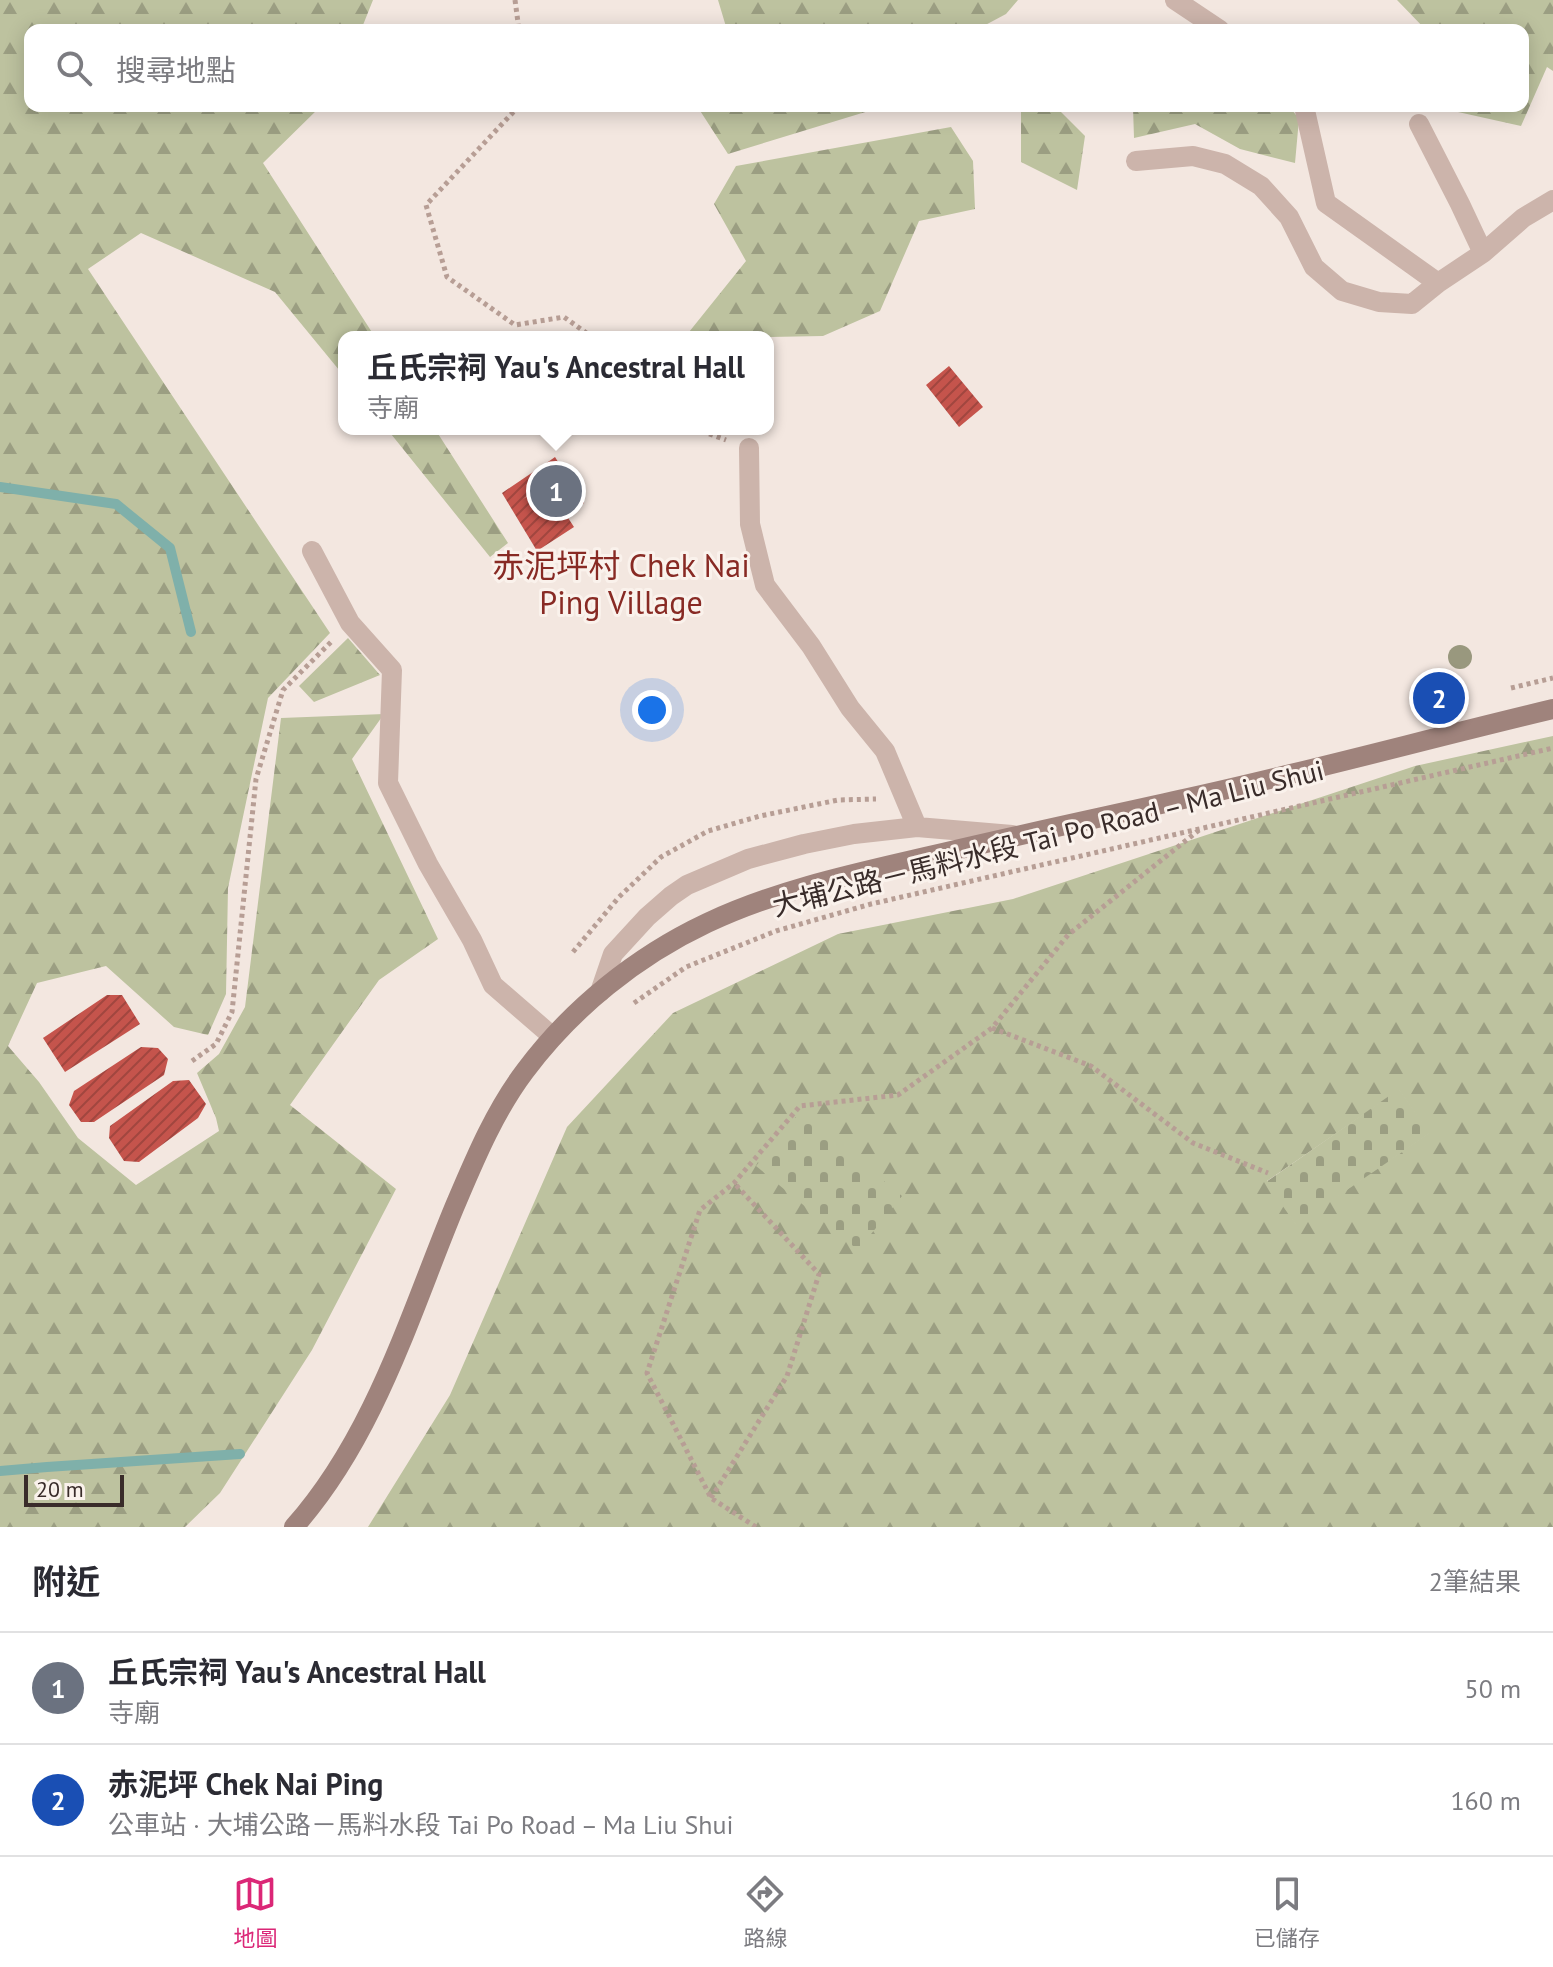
<!DOCTYPE html>
<html lang="zh-TW">
<meta charset="utf-8">
<style>
body{margin:0;font-family:"PT Sans","Noto Sans TC",sans-serif;background:#f7f7f7;color:#2b2b33}
.scale{position:absolute;left:24px;bottom:20px;width:100px;box-sizing:border-box;padding-left:8px;border:4px solid #392c2a;border-top:0;font-size:22px;line-height:28px;white-space:nowrap;color:#392c2a;-webkit-text-stroke:6px #faf2ec;paint-order:stroke}
.you{position:absolute;left:652px;top:710px;width:28px;height:28px;margin:-20px;border:6px solid #fff;border-radius:50%;background:#1a73e8;box-shadow:0 0 0 12px #1a73e833}
.badge{display:grid;place-items:center;width:52px;height:52px;border-radius:50%;background:#db2777;color:#fff;font-size:26px;font-weight:700}
.pin{position:absolute;translate:-50% -50%;border:4px solid #fff;box-shadow:0 2px 8px #0006}
.popup{position:absolute;left:338px;top:331px;width:436px;height:104px;box-sizing:border-box;display:grid;place-content:center;border-radius:16px;background:#fff;filter:drop-shadow(0 2px 6px #0005);font-size:26px;white-space:nowrap;color:#7c7c81}
.popup b{font-size:30px;color:#2b2b33}
.popup::after{content:'';position:absolute;left:50%;top:100%;margin-left:-16px;border:16px solid transparent;border-top-color:#fff}
.list{margin:0;padding:0;list-style:none}
h2{display:flex;justify-content:space-between;align-items:center;height:104px;margin:0;padding:0 32px;font-size:34px}
h2 small{font-size:26px;font-weight:400;color:#7c7c81}
.list li{display:grid;grid-template-columns:52px 1fr auto;gap:24px;align-items:center;box-sizing:border-box;height:112px;padding:0 32px;border-top:2px solid #e1e1e2}
.list b{display:block;font-size:30px;white-space:nowrap}
.list p{margin:0;font-size:26px;white-space:nowrap;color:#7c7c81}
.list em{font-size:26px;font-style:normal;color:#7c7c81}
.icon{flex:none;width:44px;height:44px;fill:none;stroke:currentColor;stroke-width:2;stroke-linecap:round;stroke-linejoin:round}
.map{position:relative;flex:none;width:1553px;height:1527px;overflow:hidden}
.search{position:absolute;background:#fff;box-shadow:0 4px 20px #0003;left:24px;right:24px;top:24px;height:88px;display:flex;align-items:center;gap:20px;box-sizing:border-box;padding:0 28px;border-radius:16px;color:#7c7c81;font-size:30px}
.sheet{height:328px;background:#fff}
nav{display:flex;justify-content:space-around;align-items:center;box-sizing:border-box;height:112px;border-top:2px solid #e1e1e2;background:#fff;font-size:22px;color:#7c7c81}
nav a{display:grid;justify-items:center;gap:4px}
nav .on{color:#db2777}
.map>svg:first-child{display:block}
.forest{fill:url(#forest-firs);fill-rule:evenodd}
.cemetery{fill:url(#cemetery-stones)}
.lines{fill:none;stroke-linecap:round;stroke-linejoin:round}
.stream{stroke:#7fb0aa;stroke-width:10}
.building{fill:url(#building-hatch)}
.path{stroke:#b79e95;stroke-width:5;stroke-dasharray:4 4;stroke-linecap:butt}
.minor{stroke:#ccb4ab;stroke-width:20}
.secondary{stroke:#9f837c;stroke-width:20}
.tree{fill:#99987e}
.labels{text-anchor:middle;stroke-width:6;stroke-linejoin:round;paint-order:stroke}
.street-label{font-size:28px;fill:#392c2a;stroke:#faf2ec}
.quarter-label{font-size:32px;fill:#882a24;stroke:#faf2ec}
</style>
<div class="map">
<svg width="1553" height="1527" viewBox="0 0 1553 1527">
<defs>
<pattern id="forest-firs" width="22" height="20" patternUnits="userSpaceOnUse" patternTransform="scale(2)"><rect width="22" height="20" fill="#bdc29f"/><path d="M5 1l3.5 6h-7zM16 11l3.5 6h-7z" fill="#9b9e82"/></pattern>
<pattern id="cemetery-stones" width="16" height="16" patternUnits="userSpaceOnUse" patternTransform="scale(2)"><rect width="16" height="16" fill="#bdc29f"/><path d="M2 7V4a2 2 0 0 1 4 0v3zM10 15v-3a2 2 0 0 1 4 0v3z" fill="#9b9e82"/></pattern>
<pattern id="building-hatch" width="6" height="6" patternUnits="userSpaceOnUse" patternTransform="scale(2)"><rect width="6" height="6" fill="#c5544c"/><path d="M-1 1l2-2M0 6l6-6M5 7l2-2" fill="none" stroke="#a1463f"/></pattern>
</defs>
<rect width="100%" height="100%" fill="#f3e7e0"/>
<path class="forest" d="M0 0H373L361 30H30V106H321L263 163 375 337H344V376L275 292 141 233 88 269 330 633 268 698 228 888 226 994 208 1035 174 1027 106 966 37 983 8 1046 39 1082 78 1138 136 1185 219 1131 216 1118 197 1073 219 1054 245 1007 281 718 384 714 352 759 438 939 379 980 290 1105 396 1189 312 1350 220 1493 185 1527H0Z
M718 0H1018L1006 14 976 30H727Z
M1397 0H1553V71L1547 67 1521 126 1431 106H1523V30H1426Z
M697 106H885L728 154Z
M1040 106H1055L1085 136 1077 190 1021 162V111Z
M1114 106H1289L1299 119 1295 163 1240 149 1195 124 1134 138 1133 107Z
M951 127 973 161 975 209 919 221 880 311 823 336 770 337 768 346V337H685L746 261 714 204 736 166Z
M387 429H435L508 543 490 557Z
M348 638 380 675 314 702 299 686Z
M1553 736V1527H368L450 1395 567 1127 673 1013 838 934 1013 899 1415 766ZM1399 1090 1429 1133 1296 1224 1267 1181Z"/>
<path class="cemetery" d="M1399 1089 1430 1133 1296 1225 1266 1182Z
M800 1112 902 1196 858 1250 756 1166Z"/>
<g class="lines">
<path class="stream" d="M0 487 116 504 170 548 191 632
M0 1471 47 1467 240 1454"/>
</g>
<path class="building" d="M949 366 983 407 959 427 926 385Z
M555 457 584 503 571 512 565 511 558 499 546 506 557 501 574 527 537 551 502 493 536 470 545 483 523 499 547 484 538 469Z
M107 995H122L140 1024 65 1072 43 1038Z
M141 1047 158 1048 168 1059 164 1075 94 1122H81L69 1105 74 1091Z
M189 1080 206 1104 198 1118 139 1162 124 1161 109 1138 110 1126 173 1081Z"/>
<g class="lines">
<path class="path" d="M515 0 519 30
M519 106 426 205 447 277 515 325 564 317 592 337
M703 429 707 433 726 440
M1511 688 1553 678
M1199 830 1068 935 992 1028 1091 1066 1193 1143 1268 1173
M573 952 619 897 661 857 708 831 760 816 838 800 876 799
M634 1003 686 967 776 931 871 904 1553 748
M192 1061 216 1044 232 1012 256 779 283 690 332 641
M711 1498 787 1376 819 1274 734 1183
M756 1527 711 1498 647 1373 700 1210 734 1183 800 1106 898 1095 992 1028"/>
<path class="minor" d="M1175 0 1220 30
M1304 106 1326 203 1438 283
M1419 124 1460 204 1483 253 1523 218 1553 200
M1136 161 1193 156 1225 164 1261 186 1289 217 1314 267 1342 291 1379 302 1412 304 1438 283 1483 253
M749 448 750 524 765 585 811 646 850 708 885 751 917 827
M312 551 350 623 392 670 388 783 428 864 472 940 493 985 553 1037
M600 992 613 954 647 917 671 896 687 885 748 859 804 844 854 834 917 827 1012 835"/>
<path class="secondary" d="M294 1527C374 1437 409 1317 454 1208 474 1161 494 1112 525 1071 572 1008 637 956 707 923 779 889 857 873 934 855 1018 835 1103 817 1188 798 1311 771 1431 738 1553 709"/>
</g>
<circle class="tree" cx="1460" cy="657" r="12"/>
<g class="labels">
<g class="street-label">
<text transform="translate(1048 838) rotate(-14)" y="10">大埔公路－馬料水段 Tai Po Road – Ma Liu Shui</text>
</g>
<g class="quarter-label">
<text x="621" y="577">赤泥坪村 Chek Nai<tspan x="621" dy="37">Ping Village</tspan></text>
</g>
</g>
</svg>
<div class="scale">20 m</div>
<div class="you"></div>
<div class="pin badge" style="left:556px;top:491px;background:#6b7280">1</div>
<div class="popup"><b>丘氏宗祠 Yau's Ancestral Hall</b>寺廟</div>
<div class="pin badge" style="left:1439px;top:698px;background:#1a4fb4">2</div>
<div class="search"><svg class="icon" aria-label="search" viewBox="0 0 24 24"><circle cx="10" cy="10" r="6"/><path d="M15 15l6 6"/></svg>搜尋地點</div>
</div>
<section class="sheet">
<h2>附近<small>2筆結果</small></h2>
<ul class="list">
<li><span class="badge" style="background:#6b7280">1</span><div><b>丘氏宗祠 Yau's Ancestral Hall</b><p>寺廟</p></div><em>50 m</em></li>
<li><span class="badge" style="background:#1a4fb4">2</span><div><b>赤泥坪 Chek Nai Ping</b><p>公車站 · 大埔公路－馬料水段 Tai Po Road – Ma Liu Shui</p></div><em>160 m</em></li>
</ul>
</section>
<nav>
<a class="on"><svg class="icon" aria-label="map" viewBox="0 0 24 24"><path d="M3 6l6-2 6 2 6-2v14l-6 2-6-2-6 2zM9 4v14M15 6v14"/></svg>地圖</a>
<a><svg class="icon" aria-label="directions" viewBox="0 0 24 24"><path d="M12 3l9 9-9 9-9-9zM9 14v-3h6M13 9l2 2-2 2"/></svg>路線</a>
<a><svg class="icon" aria-label="saved" viewBox="0 0 24 24"><path d="M7 4h10v16l-5-4-5 4z"/></svg>已儲存</a>
</nav>
